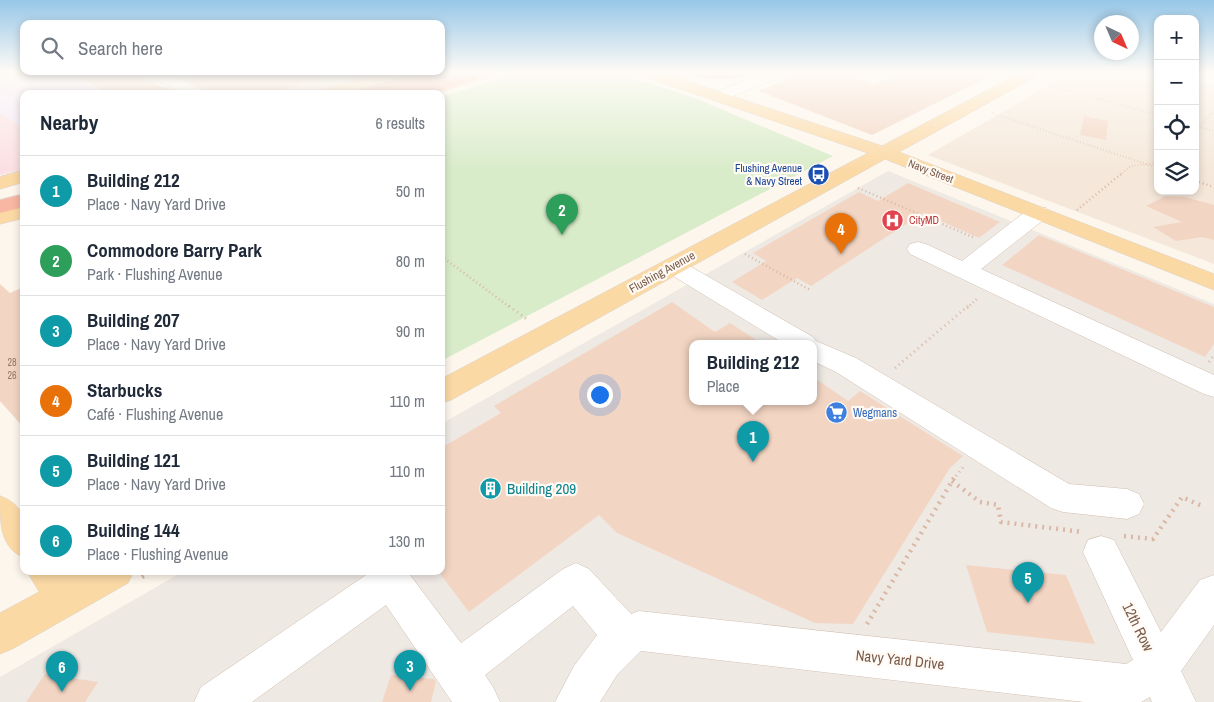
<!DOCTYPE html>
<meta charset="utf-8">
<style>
body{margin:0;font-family:"Archivo Narrow",sans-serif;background:#f6f6f7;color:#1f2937}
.controls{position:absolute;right:15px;top:15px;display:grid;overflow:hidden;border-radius:10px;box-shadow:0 2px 8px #0003}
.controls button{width:45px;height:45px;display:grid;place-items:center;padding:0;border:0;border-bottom:1px solid #e0e1e3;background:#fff;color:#1f2937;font:25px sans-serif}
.compass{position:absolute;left:1094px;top:15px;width:45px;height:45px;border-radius:50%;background:#fff;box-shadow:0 2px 8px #0003;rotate:136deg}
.you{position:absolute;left:599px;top:394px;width:18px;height:18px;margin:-12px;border:4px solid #fff;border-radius:50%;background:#1a73e8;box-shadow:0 0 0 8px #1a73e833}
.badge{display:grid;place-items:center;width:32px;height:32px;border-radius:50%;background:#e76f51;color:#fff;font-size:16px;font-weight:700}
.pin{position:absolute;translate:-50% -41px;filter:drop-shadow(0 1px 2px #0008)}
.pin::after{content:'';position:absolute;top:26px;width:18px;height:15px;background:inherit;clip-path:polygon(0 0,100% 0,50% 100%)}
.popup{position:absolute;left:689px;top:340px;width:128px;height:65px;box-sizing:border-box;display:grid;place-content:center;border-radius:10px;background:#fff;filter:drop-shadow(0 1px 4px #0005);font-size:16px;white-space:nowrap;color:#747a83}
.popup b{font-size:19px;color:#1f2937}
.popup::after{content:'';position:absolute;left:50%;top:100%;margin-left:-10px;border:10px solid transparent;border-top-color:#fff}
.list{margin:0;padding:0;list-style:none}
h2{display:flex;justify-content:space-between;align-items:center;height:65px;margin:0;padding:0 20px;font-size:21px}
h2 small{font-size:16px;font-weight:400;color:#747a83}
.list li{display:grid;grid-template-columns:32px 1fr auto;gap:15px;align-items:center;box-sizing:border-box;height:70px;padding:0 20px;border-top:1px solid #e0e1e3}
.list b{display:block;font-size:19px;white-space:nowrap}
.list p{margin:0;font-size:16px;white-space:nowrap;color:#747a83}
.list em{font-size:16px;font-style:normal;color:#747a83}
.icon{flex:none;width:28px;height:28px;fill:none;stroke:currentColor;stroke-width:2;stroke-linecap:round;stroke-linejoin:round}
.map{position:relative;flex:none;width:1214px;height:702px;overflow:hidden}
.search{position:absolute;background:#fff;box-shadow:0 2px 8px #0003;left:20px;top:20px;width:425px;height:55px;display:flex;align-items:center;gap:12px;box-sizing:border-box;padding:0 18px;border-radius:10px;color:#747a83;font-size:19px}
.panel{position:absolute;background:#fff;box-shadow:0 2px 8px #0003;left:20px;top:90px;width:425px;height:485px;border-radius:10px}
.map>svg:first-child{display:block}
.residential{fill:#f5e8da}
.industrial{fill:#efe9e4;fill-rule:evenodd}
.education{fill:#f3e8fa}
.medical{fill:#fbdfe3}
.green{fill:#d8ecc9}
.building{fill:#f3d5c3}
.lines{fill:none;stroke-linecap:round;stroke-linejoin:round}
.minor-casing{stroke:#d1beb0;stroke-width:1}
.major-casing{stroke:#dad1cd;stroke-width:1}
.highway-casing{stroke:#dad1cd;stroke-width:1}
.path-far3{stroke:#d9b8a5;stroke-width:2;stroke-dasharray:0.5 2.5;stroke-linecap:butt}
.path-far2{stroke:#d9b8a5;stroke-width:2.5;stroke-dasharray:1 3;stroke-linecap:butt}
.path-far1{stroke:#d9b8a5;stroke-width:3;stroke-dasharray:1 4;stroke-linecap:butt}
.path{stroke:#d9b8a5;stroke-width:4.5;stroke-dasharray:2 5;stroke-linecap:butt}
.minor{fill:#fff;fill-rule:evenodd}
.major{fill:#fbd9a5;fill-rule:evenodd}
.highway{fill:#f7b7a3;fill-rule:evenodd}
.highway-bridge-casing{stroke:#dad1cd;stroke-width:18;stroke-linecap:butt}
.highway-bridge{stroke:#f7b7a3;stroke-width:18}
.labels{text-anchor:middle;stroke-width:4.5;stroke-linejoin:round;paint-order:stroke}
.number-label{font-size:10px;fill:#987a6a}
.far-transit-label{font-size:11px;fill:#164399;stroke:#fffaf3;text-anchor:end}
.far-street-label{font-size:11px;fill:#7a5c4d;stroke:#fffaf3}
.far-health-label{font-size:11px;fill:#be3a42;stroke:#fffaf3;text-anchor:start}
.street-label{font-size:12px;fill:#7a5c4d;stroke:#fffaf3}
.shop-label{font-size:12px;fill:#366cbe;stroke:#fffaf3;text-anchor:start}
.near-culture-label{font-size:15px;fill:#0d838f;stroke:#fffaf3;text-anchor:start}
.near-street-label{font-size:15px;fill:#7a5c4d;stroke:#fffaf3}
</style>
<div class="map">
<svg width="1214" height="702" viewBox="0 0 1214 702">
<rect width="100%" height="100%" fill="#fdf6ec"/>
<path class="residential" d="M160 72H389L309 94H207Z
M1072 72H1158V191H1195V82L1214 87V264L928 155Z"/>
<path class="industrial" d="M888 171 1214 304V702H0V677L184 571H441V424ZM693 343H813V401H693Z"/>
<path class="education" d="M0 72H133L178 94H24V129L0 113Z"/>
<path class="medical" d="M0 113 24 129V169L0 175Z"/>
<path class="green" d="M521 72H613L692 97 833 156 441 361V97Z"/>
<path class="building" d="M69 72H129L163 88 166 87 180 94H109Z
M213 72H324L325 75 271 94H208L205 89 187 81Z
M804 72H840L874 84 901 72H998L872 135 759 91Z
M1084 116 1108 121 1106 140 1080 135Z
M908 183 1000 222 979 238 923 213 811 286 797 278 762 300 732 282 766 261 753 253 859 192 878 201Z
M1166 196 1185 197 1214 205V240L1202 237 1176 241 1153 227 1182 222 1146 206Z
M1039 235 1214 307V344L1205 357 1002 265Z
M0 284 10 293 24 287V428L0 401Z
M672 302 715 332 730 323 761 343H693V401H813V377L848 401 860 391 963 456 950 468 853 624 815 623 617 533 599 515 469 612 441 575V448L501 413 494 406Z
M966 565 1066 575 1095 644 987 632Z
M45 674 98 682 85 702H26Z
M391 675 434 679 436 682 431 702H382Z"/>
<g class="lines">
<defs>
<path id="minor" d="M144 72H164L204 91 206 94H185L146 75Z
M765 72H786L784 75 726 99H714L712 96 714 93Z
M1195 72 1214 75V85L1195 81Z
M1038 207 1046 208 1049 213 1046 218 981 269 1214 375V397L1204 394 910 254 907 249 910 244 918 242 926 244 962 261 1030 208Z
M673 259 681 261 813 337 816 341 856 358 1069 484 1127 489 1139 494 1144 504 1139 514 1127 519 1063 512 1051 508 836 372 813 361V343H783L665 271 661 266 665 261Z
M1101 536 1114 540 1161 632 1200 580 1214 575V625L1181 671 1196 702H1152L1150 697 1141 702H1084L641 651 617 675 600 702H555L574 666 597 635 573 606 485 675 493 687 500 702H452L386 605 252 702H194L201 687 372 571H407L461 643 563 569 576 563 589 569 631 614 639 611 1126 664 1133 660 1083 552 1088 540Z"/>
<path id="major" d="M383 72H408L406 75 343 94H317L319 91Z
M473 72H497L495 75 441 92 435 90 433 87 435 84Z
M637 72H661L882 146 1022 72H1041L1039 75 899 152 1214 274V290L885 159 451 400 441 403V379L868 153 639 75Z
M24 170V182L0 189V177Z
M24 205V218L0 224V211Z
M0 496C31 507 24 530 24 558 0 547 0 524 0 496Z
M27 571H69L72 575 78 571H134L128 583 14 648 0 654V613L39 592Z"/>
<path id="highway" d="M420 72H445L443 75 379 94H353L355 91Z
M690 72H748L746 75C729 80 709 80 692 75Z
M24 194V207L0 213V200Z"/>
</defs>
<use href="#minor" class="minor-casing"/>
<use href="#major" class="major-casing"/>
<use href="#highway" class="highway-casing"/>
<path class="path-far3" d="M312 72 321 80
M1045 84 1158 115
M992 113 1158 168
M1195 126 1214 131
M1195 130 1214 112
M1120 175 1131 166 1158 163"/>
<path class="path-far2" d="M1195 181 1214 187
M858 188 975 238
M1077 210 1121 174
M745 254 810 290
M441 256 511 308
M967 308 978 298"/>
<path class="path-far1" d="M509 306 528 320
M1209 362 1214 355
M895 368 968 306
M953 480 964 466"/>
<path class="path" d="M952 481 980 502 998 505 1001 522 1083 532
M1124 536 1153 539 1182 497 1202 506
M142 577 152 571
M867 624 954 478"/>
<use href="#minor" class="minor"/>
<use href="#major" class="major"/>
<use href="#highway" class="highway"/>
<defs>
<path id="highway-bridge" d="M397 94 470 72"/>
</defs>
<use href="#highway-bridge" class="highway-bridge-casing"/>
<use href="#highway-bridge" class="highway-bridge"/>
</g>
<linearGradient id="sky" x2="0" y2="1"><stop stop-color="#97c7e8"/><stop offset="0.42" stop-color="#fefbf6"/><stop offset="1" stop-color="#fefbf6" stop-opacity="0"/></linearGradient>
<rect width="1214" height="171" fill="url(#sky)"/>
<defs>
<symbol id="bus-disc" viewBox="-11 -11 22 22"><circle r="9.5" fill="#1a4fb4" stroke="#fffaf3"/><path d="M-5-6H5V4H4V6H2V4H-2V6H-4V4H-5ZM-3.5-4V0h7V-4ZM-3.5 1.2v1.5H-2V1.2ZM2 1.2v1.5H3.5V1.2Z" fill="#fff"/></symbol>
<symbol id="hospital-disc" viewBox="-11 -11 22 22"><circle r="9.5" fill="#e0444e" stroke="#fffaf3"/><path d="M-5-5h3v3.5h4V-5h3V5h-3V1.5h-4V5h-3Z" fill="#fff"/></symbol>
<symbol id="supermarket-disc" viewBox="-11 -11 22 22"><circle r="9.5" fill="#3f7fe0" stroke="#fffaf3"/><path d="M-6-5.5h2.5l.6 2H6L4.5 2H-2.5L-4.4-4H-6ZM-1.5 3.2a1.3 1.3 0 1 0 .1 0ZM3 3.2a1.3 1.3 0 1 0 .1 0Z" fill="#fff"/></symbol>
<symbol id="building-disc" viewBox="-11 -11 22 22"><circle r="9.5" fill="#0f9aa8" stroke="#fffaf3"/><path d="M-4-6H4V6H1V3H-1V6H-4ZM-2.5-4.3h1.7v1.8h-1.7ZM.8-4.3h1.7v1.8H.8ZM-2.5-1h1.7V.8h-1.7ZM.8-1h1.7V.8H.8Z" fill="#fff"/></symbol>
</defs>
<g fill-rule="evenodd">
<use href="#bus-disc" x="806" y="162" width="25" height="25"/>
<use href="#hospital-disc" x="880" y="208" width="25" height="25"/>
<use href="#supermarket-disc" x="824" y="400" width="25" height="25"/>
<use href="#building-disc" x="478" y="476" width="25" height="25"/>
</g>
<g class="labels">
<g class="number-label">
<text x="12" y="366">28</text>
<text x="12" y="379">26</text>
</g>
<g class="far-transit-label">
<text x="802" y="172">Flushing Avenue<tspan x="802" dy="13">&amp; Navy Street</tspan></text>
</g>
<g class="far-street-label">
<text transform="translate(931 171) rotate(21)" y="4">Navy Street</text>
</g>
<g class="far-health-label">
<text x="909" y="224">CityMD</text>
</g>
<g class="street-label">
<text transform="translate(662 272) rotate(-29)" y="4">Flushing Avenue</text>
</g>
<g class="shop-label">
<text x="853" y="417">Wegmans</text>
</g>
<g class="near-culture-label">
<text x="507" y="494">Building 209</text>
</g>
<g class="near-street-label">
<text transform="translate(1138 627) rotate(64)" y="5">12th Row</text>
<text transform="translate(900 660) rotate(6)" y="5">Navy Yard Drive</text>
</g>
</g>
</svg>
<div class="controls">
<button>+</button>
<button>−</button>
<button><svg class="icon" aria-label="locate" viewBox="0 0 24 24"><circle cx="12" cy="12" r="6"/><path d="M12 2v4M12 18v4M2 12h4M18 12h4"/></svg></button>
<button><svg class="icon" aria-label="layers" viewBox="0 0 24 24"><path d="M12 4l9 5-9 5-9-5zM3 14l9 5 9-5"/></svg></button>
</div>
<svg class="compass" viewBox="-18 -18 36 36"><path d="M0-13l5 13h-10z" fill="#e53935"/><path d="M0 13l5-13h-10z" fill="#747a83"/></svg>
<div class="you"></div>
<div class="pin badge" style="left:753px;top:462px;background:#0f9aa8">1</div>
<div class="popup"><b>Building 212</b>Place</div>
<div class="pin badge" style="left:562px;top:235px;background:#2e9e5b">2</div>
<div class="pin badge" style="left:410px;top:691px;background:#0f9aa8">3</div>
<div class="pin badge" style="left:841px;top:254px;background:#e8710a">4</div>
<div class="pin badge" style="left:1028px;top:603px;background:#0f9aa8">5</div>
<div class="pin badge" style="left:62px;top:692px;background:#0f9aa8">6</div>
<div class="search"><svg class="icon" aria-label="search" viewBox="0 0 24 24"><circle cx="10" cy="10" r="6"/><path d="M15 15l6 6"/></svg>Search here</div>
<section class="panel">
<h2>Nearby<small>6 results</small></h2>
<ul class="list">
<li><span class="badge" style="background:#0f9aa8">1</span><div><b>Building 212</b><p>Place · Navy Yard Drive</p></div><em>50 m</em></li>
<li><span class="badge" style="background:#2e9e5b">2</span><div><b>Commodore Barry Park</b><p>Park · Flushing Avenue</p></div><em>80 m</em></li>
<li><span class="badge" style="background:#0f9aa8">3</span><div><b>Building 207</b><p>Place · Navy Yard Drive</p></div><em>90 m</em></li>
<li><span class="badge" style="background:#e8710a">4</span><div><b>Starbucks</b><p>Café · Flushing Avenue</p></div><em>110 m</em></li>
<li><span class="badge" style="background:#0f9aa8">5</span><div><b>Building 121</b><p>Place · Navy Yard Drive</p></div><em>110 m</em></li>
<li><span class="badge" style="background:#0f9aa8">6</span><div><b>Building 144</b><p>Place · Flushing Avenue</p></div><em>130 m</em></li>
</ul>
</section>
</div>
